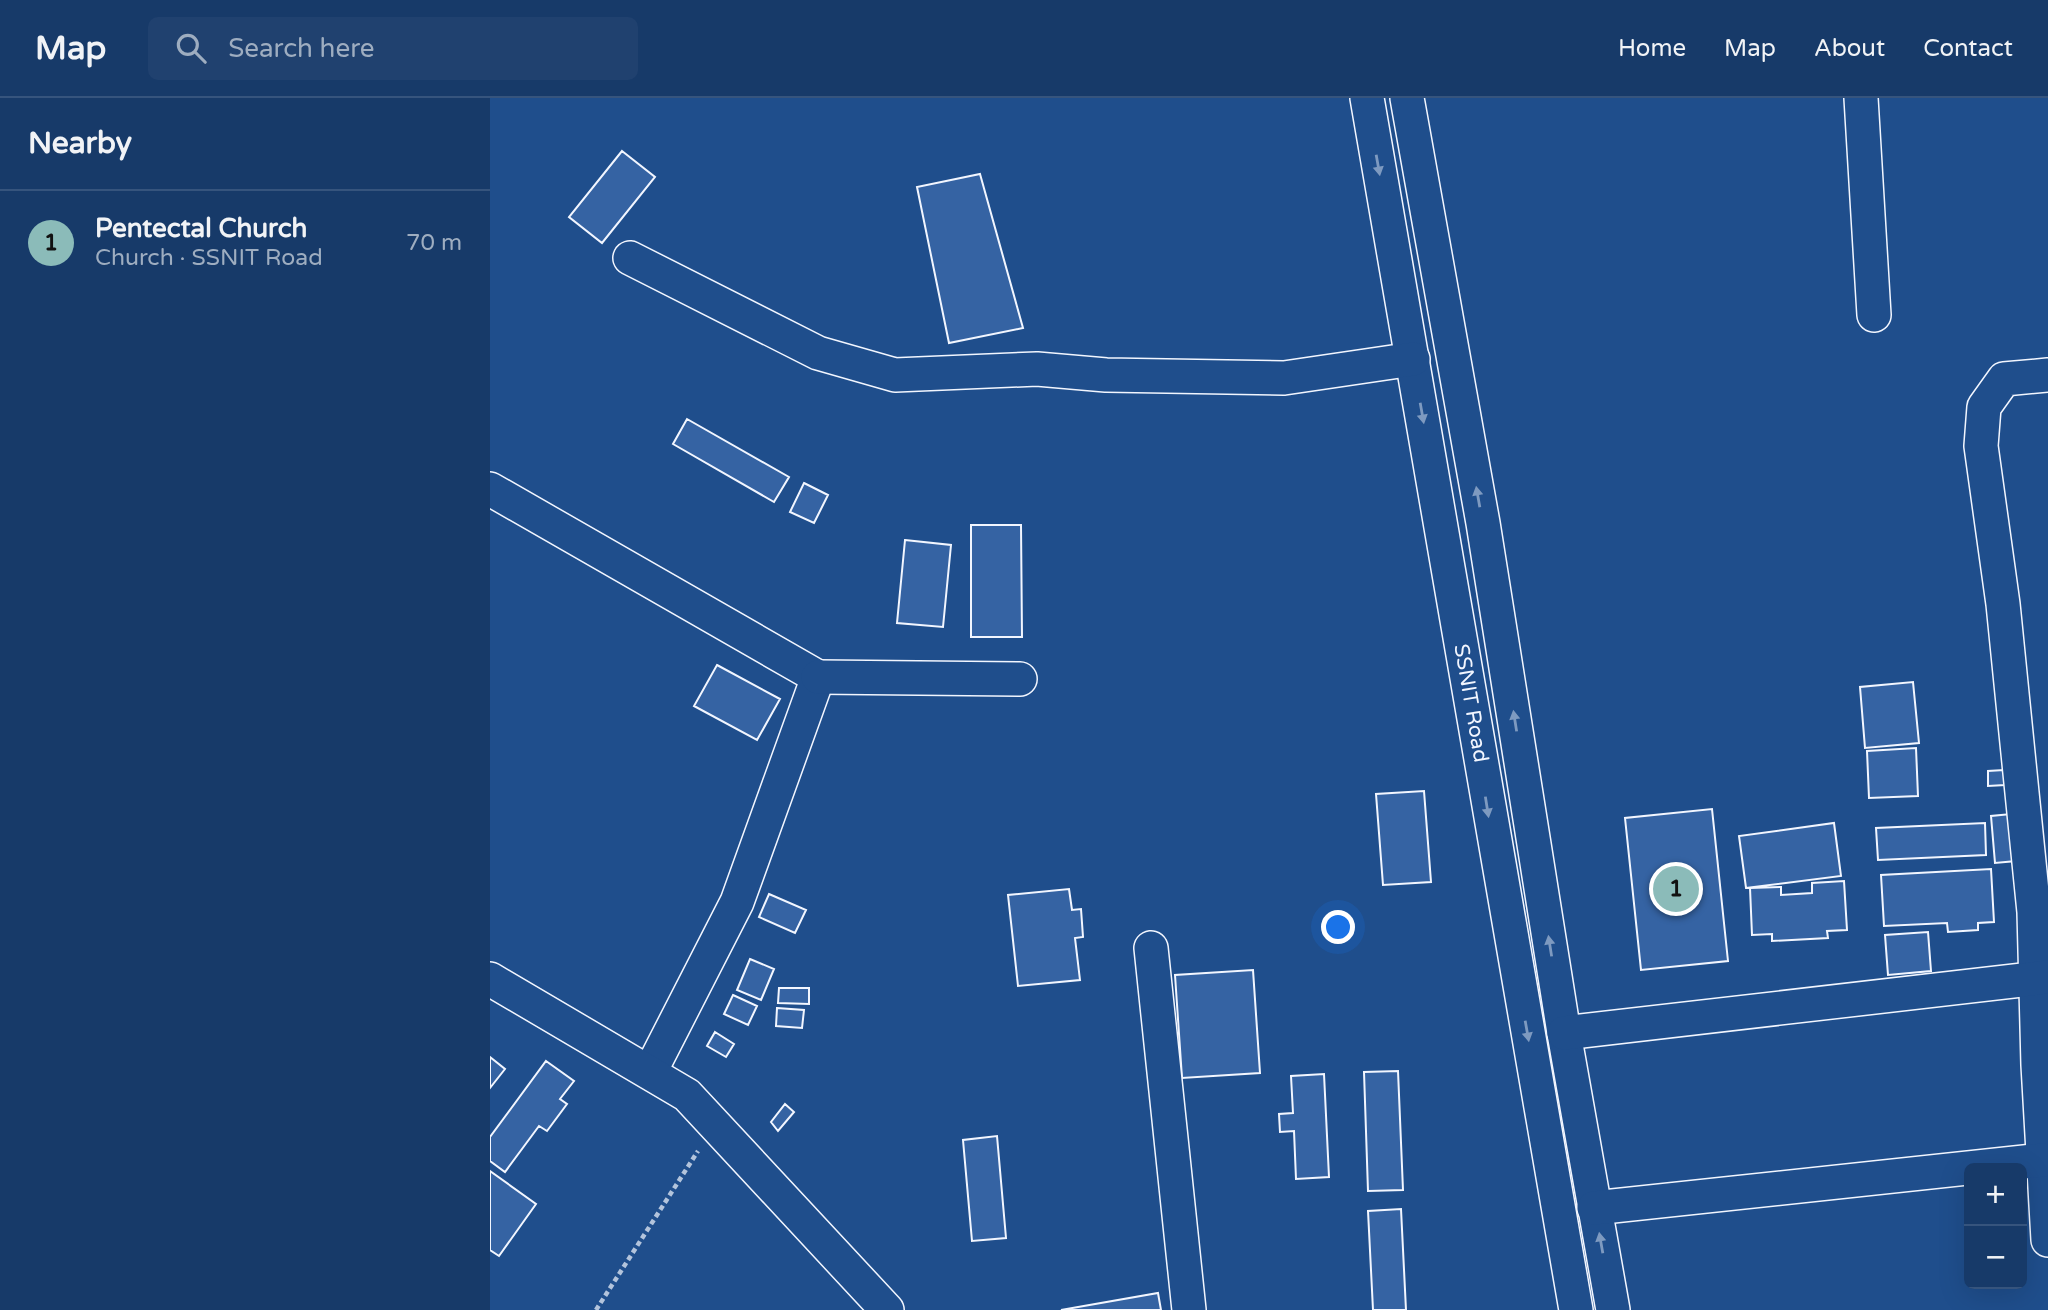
<!DOCTYPE html>
<meta charset="utf-8">
<style>
body{margin:0;font-family:"Varela Round",sans-serif;background:#20416f;color:#f1f3f6}
.controls{position:absolute;right:21px;bottom:21px;display:grid;overflow:hidden;border-radius:10px;box-shadow:0 7px 28px #0002}
.controls button{width:63px;height:63px;display:grid;place-items:center;padding:0;border:0;border-bottom:2px solid #36547d;background:#173a69;color:#f1f3f6;font:35px sans-serif}
.you{position:absolute;left:849px;top:830px;width:24px;height:24px;margin:-18px;border:5px solid #fff;border-radius:50%;background:#1a73e8;box-shadow:0 0 0 10px #1a73e833}
.badge{display:grid;place-items:center;width:46px;height:46px;border-radius:50%;background:#8bbbb9;color:#111;font-size:23px;font-weight:700}
.pin{position:absolute;translate:-50% -50%;border:4px solid #fff;box-shadow:0 2px 7px #0006}
.list{margin:0;padding:0;list-style:none}
h2{display:flex;justify-content:space-between;align-items:center;height:91px;margin:0;padding:0 28px;font-size:30px}
h2 small{font-size:23px;font-weight:400;color:#9eadc0}
.list li{display:grid;grid-template-columns:46px 1fr auto;gap:21px;align-items:center;box-sizing:border-box;height:105px;padding:0 28px;border-top:2px solid #36547d}
.list b{display:block;font-size:26px;white-space:nowrap}
.list p{margin:0;font-size:23px;white-space:nowrap;color:#9eadc0}
.list em{font-size:23px;font-style:normal;color:#9eadc0}
.icon{flex:none;width:38px;height:38px;fill:none;stroke:currentColor;stroke-width:2;stroke-linecap:round;stroke-linejoin:round}
.map{position:relative;flex:none;width:1558px;height:1212px;overflow:hidden}
header{display:flex;align-items:center;gap:42px;box-sizing:border-box;height:98px;padding:0 35px;background:#173a69;border-bottom:2px solid #36547d}
header strong{font-size:33px}
nav{display:flex;gap:38px;margin-inline-start:auto;font-size:24px}
.search{width:490px;height:63px;background:#20416f;display:flex;align-items:center;gap:18px;box-sizing:border-box;padding:0 24px;border-radius:10px;color:#9eadc0;font-size:26px}
main{display:flex}
aside{flex:1;background:#173a69}
.map>svg:first-child{display:block}
.building{fill:#3563a3;stroke:#f2f6ff;stroke-width:2}
.lines{fill:none;stroke-linecap:round;stroke-linejoin:round}
.minor-casing{stroke:#f2f6ff;stroke-width:36}
.path{stroke:#b3c4dc;stroke-width:4.5;stroke-dasharray:5 3.5;stroke-linecap:butt}
.minor{stroke:#1f4e8c;stroke-width:33}
.oneway{fill:#7e9ac0}
.labels{text-anchor:middle;stroke-width:5;stroke-linejoin:round;paint-order:stroke}
.street-label{font-size:21px;fill:#f2f6ff;stroke:#1f4e8c}
</style>
<header>
<strong>Map</strong>
<div class="search"><svg class="icon" aria-label="search" viewBox="0 0 24 24"><circle cx="10" cy="10" r="6"/><path d="M15 15l6 6"/></svg>Search here</div>
<nav><a>Home</a><a>Map</a><a>About</a><a>Contact</a></nav>
</header>
<main>
<aside>
<h2>Nearby<small></small></h2>
<ul class="list">
<li><span class="badge">1</span><div><b>Pentectal Church</b><p>Church · SSNIT Road</p></div><em>70 m</em></li>
</ul>
</aside>
<div class="map">
<svg width="1558" height="1212" viewBox="0 0 1558 1212">
<rect width="100%" height="100%" fill="#1f4e8c"/>
<path class="building" d="M132 53 165 79 112 145 79 119Z
M490 76 533 230 459 245 427 89Z
M197 321 299 379 284 404 183 346Z
M314 385 338 397 324 425 300 414Z
M481 427H531L532 539H481Z
M415 442 461 447 453 529 407 525Z
M227 567 290 601 267 642 204 608Z
M1423 584 1429 645 1375 650 1370 589Z
M1426 650 1428 698 1379 700 1377 653Z
M1514 672 1515 687 1498 688V673Z
M934 693 941 784 893 787 886 696Z
M1222 711 1238 863 1151 872 1135 720Z
M1521 716 1526 763 1505 765 1501 718Z
M1344 725 1351 778 1256 790 1249 738Z
M1495 725 1496 757 1388 762 1386 730Z
M1501 771 1504 824 1488 825V832L1458 834 1457 825 1394 828 1391 777Z
M1354 783 1357 832 1337 833 1338 840 1282 843V836L1262 837 1260 790 1291 789V797L1322 795V785Z
M579 791 582 812 591 811 593 839 585 840 590 882 528 888 518 797Z
M279 796 316 812 305 835 269 819Z
M1438 834 1441 873 1398 877 1395 837Z
M260 861 284 871 271 902 247 892Z
M763 872 770 975 692 980 685 877Z
M289 890H319V906L288 905Z
M243 897 267 908 258 927 234 916Z
M287 910 314 912 312 930 286 928Z
M225 934 244 946 236 959 217 948Z
M0 959 15 971 0 990Z
M56 963 84 983 70 1001 77 1006 57 1033 49 1028 15 1074 0 1063V1039Z
M908 973 913 1092 878 1093 874 974Z
M834 976 839 1079 806 1081 804 1033 790 1034 789 1016 803 1015 801 978Z
M295 1006 304 1014 288 1033 281 1024Z
M507 1038 516 1140 482 1143 473 1042Z
M0 1073 46 1106 9 1158 0 1152Z
M911 1111 916 1212H883L878 1113Z
M668 1195 671 1212H571Z"/>
<g class="lines">
<defs>
<g id="minor">
<path id="s1" d="M877 0 1086 1212"/>
<path d="M917 0 993 425 1074 935 1123 1212"/>
<path d="M1371 0 1384 217"/>
<path d="M140 160 328 255 405 277 547 271 616 277 794 280 923 261"/>
<path d="M1558 277 1514 281 1494 309 1491 348 1513 506 1544 814 1548 967 1558 1142"/>
<path d="M0 391 328 579 247 804 161 972"/>
<path d="M328 579 530 581"/>
<path d="M661 850 699 1212"/>
<path d="M0 881 197 997 397 1212"/>
<path d="M1074 935 1558 879"/>
<path d="M1104 1110 1553 1062"/>
</g>
</defs>
<use href="#minor" class="minor-casing"/>
<path class="path" d="M106 1212 208 1053"/>
<use href="#minor" class="minor"/>
</g>
<defs><path id="oneway-solid" d="M-6-.8H1V-3.2L6.5 0L1 3.2V.8H-6Z" transform="scale(1.75)"/></defs>
<g class="oneway">
<use href="#oneway-solid" transform="translate(888 67) rotate(80)"/>
<use href="#oneway-solid" transform="translate(932 315) rotate(80)"/>
<use href="#oneway-solid" transform="translate(988 399) rotate(-100)"/>
<use href="#oneway-solid" transform="translate(1025 623) rotate(-99)"/>
<use href="#oneway-solid" transform="translate(997 709) rotate(81)"/>
<use href="#oneway-solid" transform="translate(1060 848) rotate(-99)"/>
<use href="#oneway-solid" transform="translate(1037 933) rotate(80)"/>
<use href="#oneway-solid" transform="translate(1111 1145) rotate(-100)"/>
</g>
<g class="labels">
<g class="street-label">
<text dy="7" stroke="none"><textPath href="#s1" startOffset="614">SSNIT Road</textPath></text>
</g>
</g>
</svg>
<div class="controls">
<button>+</button>
<button>−</button>
</div>
<div class="you"></div>
<div class="pin badge" style="left:1186px;top:791px">1</div>
</div>
</main>
